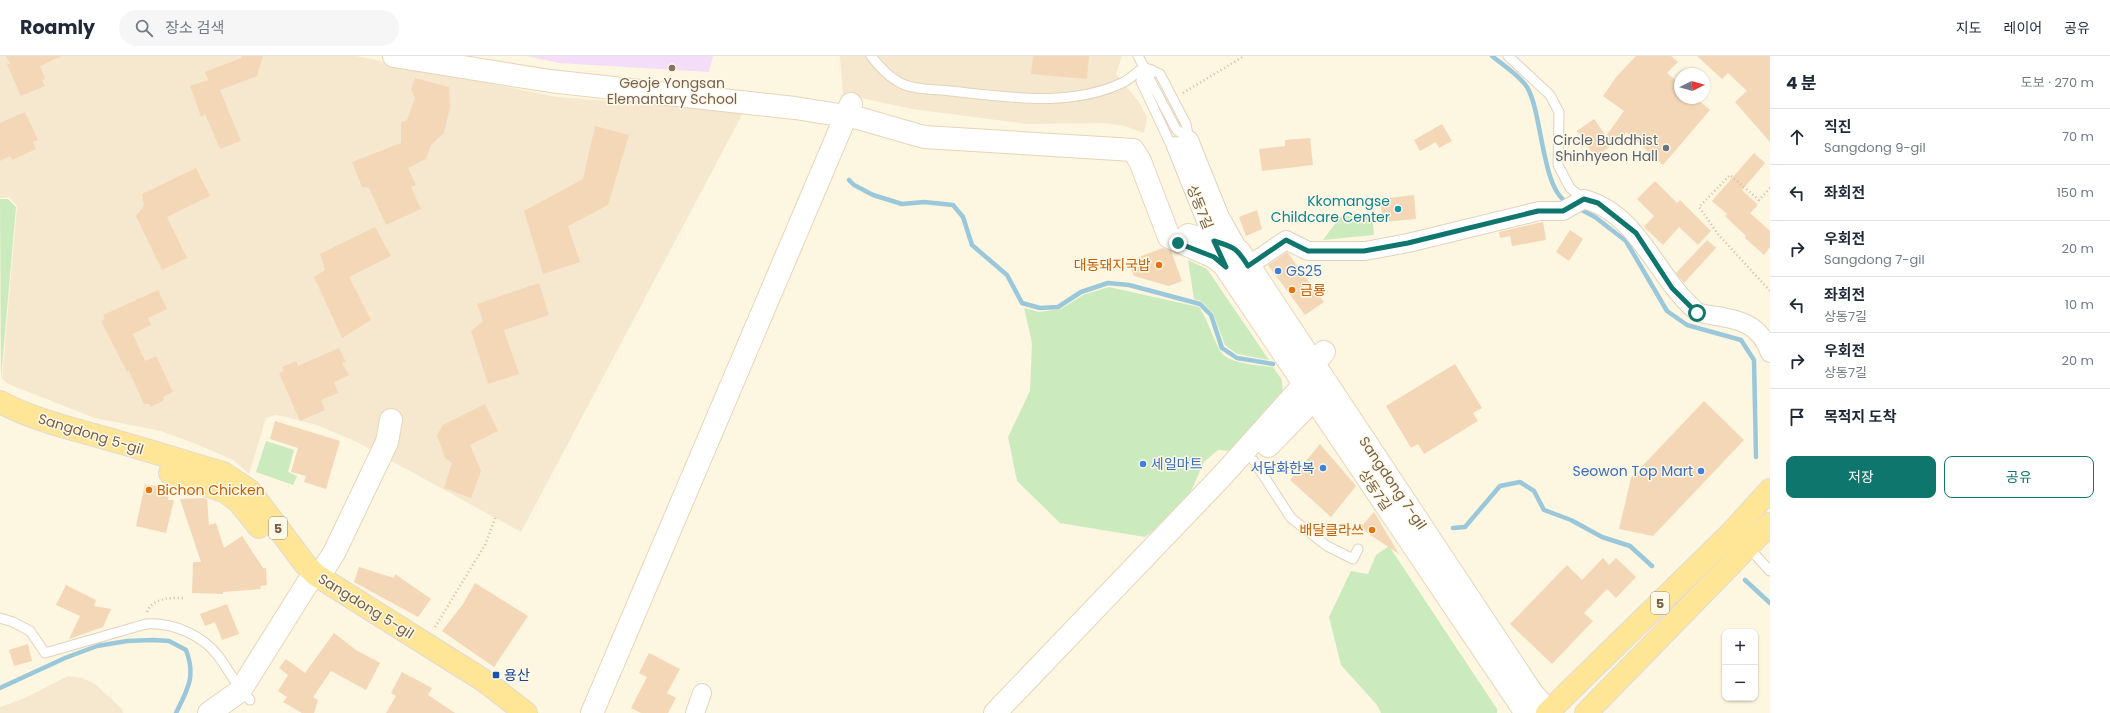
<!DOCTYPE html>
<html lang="ko">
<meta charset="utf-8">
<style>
body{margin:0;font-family:Poppins,"Noto Sans KR",sans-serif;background:#f6f6f7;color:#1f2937}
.controls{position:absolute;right:12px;bottom:12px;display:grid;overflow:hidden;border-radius:8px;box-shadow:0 1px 3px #0004}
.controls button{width:36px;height:36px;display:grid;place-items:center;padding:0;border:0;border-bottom:1px solid #e0e1e3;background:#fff;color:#1f2937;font:20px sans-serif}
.compass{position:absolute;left:1674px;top:12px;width:36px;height:36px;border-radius:50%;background:#fff;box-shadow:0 1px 3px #0004;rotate:84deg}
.stop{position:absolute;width:12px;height:12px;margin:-9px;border:3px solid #0f766e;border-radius:50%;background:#fff}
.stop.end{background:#0f766e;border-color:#fff;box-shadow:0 1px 4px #0008}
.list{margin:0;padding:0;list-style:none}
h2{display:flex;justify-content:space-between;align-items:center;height:52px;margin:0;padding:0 16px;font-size:17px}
h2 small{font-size:13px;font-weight:400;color:#747a83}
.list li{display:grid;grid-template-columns:26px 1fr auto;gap:12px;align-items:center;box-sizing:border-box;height:56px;padding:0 16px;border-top:1px solid #e0e1e3}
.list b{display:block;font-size:15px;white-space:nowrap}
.list p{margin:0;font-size:13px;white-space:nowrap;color:#747a83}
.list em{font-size:13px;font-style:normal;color:#747a83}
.actions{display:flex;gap:8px;padding:12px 16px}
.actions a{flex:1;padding:9px 0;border:1px solid #0f766e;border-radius:8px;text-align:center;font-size:14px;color:#0f766e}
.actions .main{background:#0f766e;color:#fff}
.icon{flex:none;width:22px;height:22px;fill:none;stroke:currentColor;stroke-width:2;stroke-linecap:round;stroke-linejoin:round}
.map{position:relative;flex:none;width:1770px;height:657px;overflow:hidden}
header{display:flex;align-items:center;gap:24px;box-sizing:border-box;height:56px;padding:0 20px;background:#fff;border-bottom:1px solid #e0e1e3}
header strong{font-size:19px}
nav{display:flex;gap:22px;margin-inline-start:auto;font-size:14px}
.search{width:280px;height:36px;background:#f6f6f7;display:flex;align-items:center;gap:10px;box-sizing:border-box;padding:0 14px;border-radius:22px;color:#747a83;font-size:15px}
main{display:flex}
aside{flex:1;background:#fff}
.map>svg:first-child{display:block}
.residential{fill:#f5e8ce}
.education{fill:#f3ddf9}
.green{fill:#cbebbe}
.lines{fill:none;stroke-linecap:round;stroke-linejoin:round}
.stream{stroke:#9ac8da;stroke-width:4.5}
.building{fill:#f4d7b7}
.lane-casing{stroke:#e2d2bc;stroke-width:11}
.street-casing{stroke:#e2d2bc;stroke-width:20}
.secondary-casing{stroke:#e7d5b9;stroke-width:24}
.primary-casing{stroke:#e1dbd6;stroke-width:24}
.path{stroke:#d9ba9a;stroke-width:2.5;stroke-dasharray:1 3;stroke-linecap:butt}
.lane{stroke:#fff;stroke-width:9}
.street{stroke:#fff;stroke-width:18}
.secondary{stroke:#fff;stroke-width:22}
.primary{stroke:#ffe596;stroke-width:22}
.route{stroke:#0f766e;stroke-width:5}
.education-dot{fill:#8d6e63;stroke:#fff9e8;stroke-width:1.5}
.worship-dot{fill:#6b7280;stroke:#fff9e8;stroke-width:1.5}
.culture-dot{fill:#0f9aa8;stroke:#fff9e8;stroke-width:1.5}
.food-dot{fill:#e8710a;stroke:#fff9e8;stroke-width:1.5}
.shop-dot{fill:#3f7fe0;stroke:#fff9e8;stroke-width:1.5}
.transit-dot{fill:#1a4fb4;stroke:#fff9e8;stroke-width:1.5}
.labels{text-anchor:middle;stroke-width:3;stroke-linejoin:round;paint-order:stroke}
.shield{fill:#fff9e8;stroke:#9e8c77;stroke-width:1}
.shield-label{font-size:13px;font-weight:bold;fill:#755d46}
.education-label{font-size:14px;fill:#785e54;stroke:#fff9e8}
.worship-label{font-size:14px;fill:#5b616d;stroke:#fff9e8;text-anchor:end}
.culture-label{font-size:14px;fill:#0d838f;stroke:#fff9e8;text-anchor:end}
.street-label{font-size:14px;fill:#755d46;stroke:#fff9e8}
.food-label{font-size:14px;fill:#c56008;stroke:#fff9e8;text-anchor:end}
.shop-label{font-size:14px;fill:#366cbe;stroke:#fff9e8;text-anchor:start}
.transit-label{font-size:14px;fill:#164399;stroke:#fff9e8;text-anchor:start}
</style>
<header>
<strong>Roamly</strong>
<div class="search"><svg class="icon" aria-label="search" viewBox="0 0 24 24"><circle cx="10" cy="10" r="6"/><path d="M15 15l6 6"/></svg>장소 검색</div>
<nav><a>지도</a><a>레이어</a><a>공유</a></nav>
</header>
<main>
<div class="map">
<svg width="1770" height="657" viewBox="0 0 1770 657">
<rect width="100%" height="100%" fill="#fdf6e0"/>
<path class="residential" d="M0 0H356L557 41 744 55 521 476 357 386 317 369 286 361 275 359 266 362 249 418 233 404 201 390 161 375 95 362 8 328 2 323 17 150 9 141 0 142Z
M840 0H1122L1116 18 1139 46 1147 61 1144 77 1125 70 1104 67 1027 68 912 53 843 38Z
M68 620 82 622 95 628 122 653 123 657H0V651L25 642Z"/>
<path class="education" d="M527 0H713L709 16 559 7Z"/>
<path class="green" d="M0 143H8L16 151 1 322Z
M1372 158 1374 179 1323 184 1340 161Z
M1188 204 1207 213 1269 304 1237 298 1225 289 1213 257 1201 245 1194 243Z
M1109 231 1199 251C1209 266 1212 281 1221 296 1228 308 1259 309 1273 311L1282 324 1283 339 1231 395 1218 394 1204 406 1183 453 1145 481 1060 467 1017 425 1008 381 1030 335 1032 287 1024 252 1039 256 1061 253 1083 239Z
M266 385 294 394 288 416 297 420 293 429 256 416Z
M1389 490 1497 653V657H1381L1377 649 1341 609 1329 561 1351 515 1368 518 1376 499Z"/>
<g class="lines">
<path class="stream" d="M1492 0C1503 9 1519 19 1527 31 1543 58 1541 133 1568 147
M849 124 854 129 873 139 902 148 924 146 953 149 963 161 972 189 1007 219 1022 247 1040 252 1058 251 1081 236 1108 227 1129 229 1200 248 1211 259 1222 292 1237 302 1273 308
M1578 152 1595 161 1626 185 1667 255 1687 269 1741 284 1754 304 1756 401
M1453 472 1465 471 1500 430 1520 426 1534 435 1544 454 1571 464 1602 481 1630 490 1652 510
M1745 524 1770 547
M0 632 65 602 97 590 127 585 153 584 169 585 186 594C196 620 188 633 176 657"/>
</g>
<path class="building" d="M6 0H62L40 10 45 23 42 24 45 30 21 40 7 8H10Z
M242 0H263L257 20 220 34 241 85 220 93 205 58 201 61 190 30 208 24 205 16 241 2Z
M1033 0H1089L1087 23 1031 18Z
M1636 0H1671L1678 6 1667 17 1680 28V42H1696L1710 54 1663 109 1626 76 1623 82 1593 102V98L1577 75 1594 63 1606 80 1624 55 1603 40 1617 20Z
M1697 0H1770V86L1735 46 1747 35 1728 17 1722 23Z
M415 22 449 31 450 51 444 77 431 89 426 103 408 112 416 129 411 131 421 153 386 169 369 132 362 131 352 106 401 87V66L407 64 415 42 411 34Z
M25 56 38 84 33 86 36 93 12 104 10 100 0 105V67Z
M1442 68 1452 85 1439 92 1436 86 1420 95 1414 84Z
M595 70 629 79 608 149 568 170 580 206 543 218 524 155 583 123Z
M1310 82 1313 109 1262 115 1259 93 1285 90V84Z
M1754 97 1765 107 1742 134 1758 149 1750 157 1770 175V191L1764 199 1745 182 1746 180 1725 160 1727 158 1712 145Z
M196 112 210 140 167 161 187 202 162 214 136 160 144 150 142 138Z
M1655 125 1677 147 1680 144 1711 175 1698 189 1679 171 1663 189 1644 171 1654 160 1637 143Z
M1414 139 1416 163 1383 166 1380 143Z
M1257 154 1262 173 1246 180 1239 161Z
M1543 166 1546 184 1512 190 1510 180 1500 182 1499 176Z
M375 171 391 200 349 221 371 264 342 282 314 221 325 214 320 198Z
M1570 174 1583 183 1569 205 1556 196Z
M1707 184 1716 192 1684 227 1676 217Z
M1163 192 1171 195 1182 225 1169 230 1134 220 1128 205Z
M1287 196 1324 246 1305 259 1268 209Z
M539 227 549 259 504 274 519 318 488 328 471 275 483 265 477 248Z
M158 234 167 253 148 262 151 269 133 278 145 305 156 300 173 336 163 341 164 344 151 351 149 348H144L129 315 127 316 101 265 105 263 103 259Z
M339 292 346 306 342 307 349 319 334 326 338 337 321 344 325 354 300 365 279 317 284 315 282 311 296 305 298 310Z
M1455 308 1482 352 1473 357 1478 365 1424 398 1418 388 1411 392 1386 350Z
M1704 345 1744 384 1653 480 1619 473 1631 422Z
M485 348 498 375 470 389 481 415 471 442 444 432 452 407 445 402 437 379 443 369Z
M275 365 340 385 326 433 304 426 306 420 291 416 298 392 270 383Z
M1320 388 1356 430 1331 461 1290 424Z
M145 428 170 433 168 444H174L166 477 136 470Z
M204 442 207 443 209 469 216 467 224 492 242 480 263 512H266L267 529 260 530 261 533 223 536V538L192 537 193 506H201L180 443Z
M1374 456 1399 498 1360 472Z
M1603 502 1609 509 1616 502 1636 521 1616 542 1607 533 1584 557 1593 565 1552 608 1510 568 1567 509 1582 524Z
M359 511 394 522 395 518 431 543 418 561 354 526Z
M475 527 528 560 494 611 442 575 463 548Z
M66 529 96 544 94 550 111 553 103 571 69 583 80 560 56 549Z
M227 548 239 578 222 584 215 566 205 570 200 558Z
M334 577 356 594 380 607 366 634 331 615 313 641 318 644 314 657H302L283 646 287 641 278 635 288 619 279 612 286 603 305 617Z
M28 588 32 605 14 610 9 594Z
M649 597 680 613 667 637 676 642 668 657H641L631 652 647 621 639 617Z
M402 616 432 632 428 639 455 657H386L396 640 391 637Z"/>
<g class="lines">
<defs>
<path id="lane" d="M871 0C878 9 887 19 897 25 910 34 934 33 950 35 1007 41 1071 52 1124 26 1131 22 1137 16 1144 11
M1138 0 1144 11 1141 25 1170 87 1176 90
M1508 0 1550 39 1559 56 1558 109 1570 132 1584 143
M1144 11 1160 18 1186 68 1189 84
M1152 14 1149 22 1176 73 1189 84
M1254 405 1291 462 1327 490 1353 503 1358 493
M1748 491 1770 515
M0 562 13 566 30 575 45 597 146 568C172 566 203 579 219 601 230 616 237 631 250 644"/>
<path id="street" d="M1189 84 1220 161 1239 195
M1176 90 1218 195
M1248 210 1286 184 1308 195H1365L1408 187 1539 155H1563L1584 143C1639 158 1656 221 1696 255 1699 258 1706 258 1710 259 1738 263 1760 267 1770 297
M695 657 702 637"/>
<path id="secondary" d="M394 0 550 25 795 52 858 62 924 81 1133 94 1140 105 1169 181 1214 201 1224 209 1526 657
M1188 179 1227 189 1239 195 1532 637 1550 657
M1268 390 1309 348 1318 329
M209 657 240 635 307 528 325 511 334 497 387 386 391 364
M592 657 851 48
M995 657 1222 420 1299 334 1313 308 1324 296"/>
<path id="primary" d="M0 346C32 363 66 371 101 381 141 392 182 405 223 417L250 435 305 508 316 519 483 624 526 657
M170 417 226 436 239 446 259 471
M1547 657 1732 476 1770 434
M1586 657 1770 468"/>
</defs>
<use href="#lane" class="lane-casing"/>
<use href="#street" class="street-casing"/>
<use href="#secondary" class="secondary-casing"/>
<use href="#primary" class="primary-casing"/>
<path class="path" d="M1183 37 1244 0
M1770 132 1759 144 1730 119 1699 151 1718 178 1770 235
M147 556C153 541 171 542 184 542
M435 571 485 489 496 460"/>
<use href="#lane" class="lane"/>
<use href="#street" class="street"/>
<use href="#secondary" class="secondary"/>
<use href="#primary" class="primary"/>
</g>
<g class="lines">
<path class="route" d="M1178 187 1214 201 1226 211 1214 185C1234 191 1237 192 1248 210L1286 184 1308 195H1364L1408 187 1538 155H1563L1584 143 1598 147 1636 177 1672 232 1697 257"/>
</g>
<circle class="education-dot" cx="672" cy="12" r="4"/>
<circle class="worship-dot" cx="1666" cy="92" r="4"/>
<circle class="culture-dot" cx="1398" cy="153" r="4"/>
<g class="food-dot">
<circle cx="1159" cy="209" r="4"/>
<circle cx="1292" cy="234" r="4"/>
<circle cx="149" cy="434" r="4"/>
<circle cx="1372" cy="474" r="4"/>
</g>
<g class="shop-dot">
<circle cx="1278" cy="215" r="4"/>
<circle cx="1143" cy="408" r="4"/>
<circle cx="1323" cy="412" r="4"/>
<circle cx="1701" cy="415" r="4"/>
</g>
<rect class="transit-dot" x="492" y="615" width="8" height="8" rx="2"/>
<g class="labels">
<g class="shield">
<rect x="269" y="461" width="18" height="22" rx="3"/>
<rect x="1651" y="536" width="18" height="22" rx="3"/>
</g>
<g class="shield-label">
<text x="278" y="477">5</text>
<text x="1660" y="552">5</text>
</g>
<g class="education-label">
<text x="672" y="32">Geoje Yongsan<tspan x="672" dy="16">Elemantary School</tspan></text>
</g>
<g class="worship-label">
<text x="1658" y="89">Circle Buddhist<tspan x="1658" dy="16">Shinhyeon Hall</tspan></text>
</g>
<g class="culture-label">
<text x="1390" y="150">Kkomangse<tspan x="1390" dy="16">Childcare Center</tspan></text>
</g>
<g class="street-label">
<text transform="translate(1200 151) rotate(68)" y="5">상동7길</text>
<text transform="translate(91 378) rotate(17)" y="5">Sangdong 5-gil</text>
<text transform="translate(1393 427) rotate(56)" y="5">Sangdong 7-gil</text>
<text transform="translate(1375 434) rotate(56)" y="5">상동7길</text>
<text transform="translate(366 550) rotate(32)" y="5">Sangdong 5-gil</text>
</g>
<g class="food-label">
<text x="1151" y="214">대동돼지국밥</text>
<text x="1300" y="239" text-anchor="start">금룡</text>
<text x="157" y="439" text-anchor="start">Bichon Chicken</text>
<text x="1364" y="479">배달클라쓰</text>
</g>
<g class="shop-label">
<text x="1286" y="220">GS25</text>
<text x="1151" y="413">세일마트</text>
<text x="1315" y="417" text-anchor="end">서담화한복</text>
<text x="1693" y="420" text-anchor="end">Seowon Top Mart</text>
</g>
<g class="transit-label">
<text x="504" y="624">용산</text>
</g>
</g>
</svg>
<div class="controls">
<button>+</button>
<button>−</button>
</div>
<svg class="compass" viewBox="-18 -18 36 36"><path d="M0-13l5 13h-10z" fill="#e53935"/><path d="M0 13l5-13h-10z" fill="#747a83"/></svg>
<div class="stop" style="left:1697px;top:257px"></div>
<div class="stop end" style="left:1178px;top:187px"></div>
</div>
<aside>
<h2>4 분<small>도보 · 270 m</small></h2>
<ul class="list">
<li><svg class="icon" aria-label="ahead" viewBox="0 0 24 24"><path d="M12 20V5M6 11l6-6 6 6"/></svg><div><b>직진</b><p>Sangdong 9-gil</p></div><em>70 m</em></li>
<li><svg class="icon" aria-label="left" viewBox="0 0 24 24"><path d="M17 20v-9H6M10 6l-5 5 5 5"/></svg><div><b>좌회전</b></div><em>150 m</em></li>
<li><svg class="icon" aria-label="right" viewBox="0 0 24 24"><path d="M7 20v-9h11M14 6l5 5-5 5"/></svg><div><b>우회전</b><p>Sangdong 7-gil</p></div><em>20 m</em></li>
<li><svg class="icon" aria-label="left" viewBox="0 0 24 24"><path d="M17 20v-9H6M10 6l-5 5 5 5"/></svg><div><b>좌회전</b><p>상동7길</p></div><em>10 m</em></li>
<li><svg class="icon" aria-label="right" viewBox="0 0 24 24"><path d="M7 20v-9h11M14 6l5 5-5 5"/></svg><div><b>우회전</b><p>상동7길</p></div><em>20 m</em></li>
<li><svg class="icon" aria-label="arrive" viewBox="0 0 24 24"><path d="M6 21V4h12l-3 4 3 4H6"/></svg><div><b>목적지 도착</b></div></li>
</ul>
<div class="actions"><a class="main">저장</a><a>공유</a></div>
</aside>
</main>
